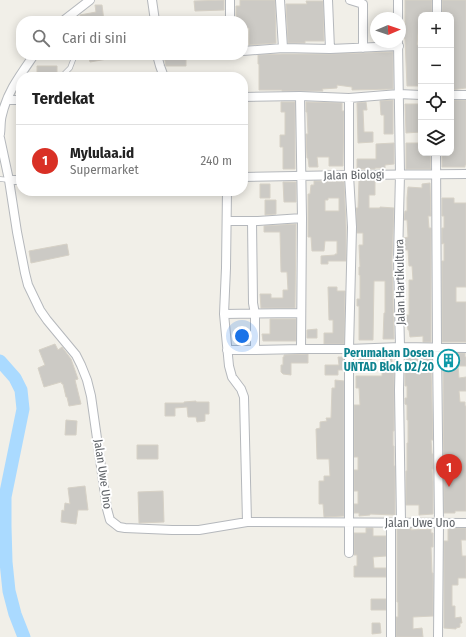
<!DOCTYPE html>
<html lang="id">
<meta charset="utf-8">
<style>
body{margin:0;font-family:"Fira Sans Condensed",sans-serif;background:#f6f6f6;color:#222}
.controls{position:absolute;right:12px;top:12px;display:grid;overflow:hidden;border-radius:8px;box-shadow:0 2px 10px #0003}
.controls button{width:36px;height:36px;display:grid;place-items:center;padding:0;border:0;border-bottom:1px solid #e0e0e0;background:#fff;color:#222;font:20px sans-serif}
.compass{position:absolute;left:370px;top:12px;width:36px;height:36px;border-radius:50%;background:#fff;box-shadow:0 2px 10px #0003;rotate:88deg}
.you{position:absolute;left:242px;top:336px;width:14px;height:14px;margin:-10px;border:3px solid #fff;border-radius:50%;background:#1a73e8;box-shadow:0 0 0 6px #1a73e833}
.badge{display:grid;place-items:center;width:26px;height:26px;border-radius:50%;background:#d93025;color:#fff;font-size:13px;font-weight:700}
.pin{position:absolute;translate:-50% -33px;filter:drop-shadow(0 1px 2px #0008)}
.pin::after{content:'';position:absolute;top:21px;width:14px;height:12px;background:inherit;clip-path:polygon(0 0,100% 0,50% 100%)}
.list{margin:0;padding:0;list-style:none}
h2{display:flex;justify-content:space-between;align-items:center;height:52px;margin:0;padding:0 16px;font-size:17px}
h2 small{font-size:13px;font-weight:400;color:#767676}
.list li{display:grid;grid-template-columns:26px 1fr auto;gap:12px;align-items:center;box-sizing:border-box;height:72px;padding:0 16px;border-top:1px solid #e0e0e0}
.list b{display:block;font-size:15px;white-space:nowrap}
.list p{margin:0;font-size:13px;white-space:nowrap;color:#767676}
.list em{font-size:13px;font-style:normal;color:#767676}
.icon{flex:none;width:22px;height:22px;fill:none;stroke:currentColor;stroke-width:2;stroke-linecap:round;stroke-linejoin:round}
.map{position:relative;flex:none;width:466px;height:637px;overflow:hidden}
.search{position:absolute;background:#fff;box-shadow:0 2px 10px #0003;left:16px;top:16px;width:232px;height:44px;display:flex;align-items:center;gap:10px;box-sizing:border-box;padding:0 14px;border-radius:16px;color:#767676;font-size:15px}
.panel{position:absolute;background:#fff;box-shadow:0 2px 10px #0003;left:16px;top:72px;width:232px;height:124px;border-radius:16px}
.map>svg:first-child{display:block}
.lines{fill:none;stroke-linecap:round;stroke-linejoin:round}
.river{stroke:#aadaff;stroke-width:13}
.building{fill:#cccac5;stroke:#d6d1c6;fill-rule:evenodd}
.service-casing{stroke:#b5b8bc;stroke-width:5.5}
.minor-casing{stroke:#b5b8bc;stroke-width:10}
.service{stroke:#fff;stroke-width:4}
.minor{stroke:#fff;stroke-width:8}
.labels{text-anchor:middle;stroke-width:4;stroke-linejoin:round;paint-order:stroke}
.street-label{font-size:12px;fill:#5f6368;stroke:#fff}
.culture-label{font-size:12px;font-weight:bold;fill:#0d838f;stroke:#fff;text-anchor:end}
</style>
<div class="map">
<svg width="466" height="637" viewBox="0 0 466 637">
<rect width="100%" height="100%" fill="#f1efe8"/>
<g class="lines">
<path class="river" d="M0 361 15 378 21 390 23 409 5 497V526L6 562 9 591 15 614 24 637"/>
</g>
<path class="building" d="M224 0V10L195 11 194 1Z
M240 0H275L276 43 249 45V28H243V21H236V6H240Z
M405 0H432V15H421V21H419L417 45H421V66H419L420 70H418V86H407L405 39 403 38 405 23Z
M442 0H466V88L451 90V15H442Z
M306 1H323L324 41H305V43H288L286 4H307Z
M95 5H102L104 21H81L80 15 96 12Z
M393 52V89L352 90V87L337 85V88L322 89 323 91H282V90H259V64H258V55L283 54H330Z
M88 55H113V58L90 62Z
M164 56H186V66H166Z
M37 66H57V77H37Z
M393 100V134H384V115H381L380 101Z
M451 100H466V165H465V167H442V153H451Z
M281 102H295V169H283V147H280V135H285V112H281Z
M306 102 342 103V111H344L343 166H329V157H317L318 167H309L308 158H307L306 134H308L307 112H306Z
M366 102 367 110H363L364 132H373V142L358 143 357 103Z
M405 104H421V132L406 133Z
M394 143V164L385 165V168H375V169H357V159H376V144Z
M406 143H421V153H430L431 169H406Z
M359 180H375V195H369V208H380V207L394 208 392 260 394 339H383L384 313H385V281H374L373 340H359V306H357V299H360V275H359V267H360L359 245H363V233H357L356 208H358Z
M314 181H344L346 227V261H328V264H321V256L335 255V254H337V241H325L324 251H312L311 237H308V194H310L311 185H314ZM328 198H339V211H325V200H328Z
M283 182H296V202H284Z
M430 183 431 216H428L429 228H431V342H423V336L410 337 409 330H408L406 315H409V280H413L412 266H409L408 250H404V238L408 237 407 220H404L405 211H407V198L408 187 422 188V184Z
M260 184H270V198H260Z
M442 198H454V203H466V287H456V302H466V342H442V261H444V243L442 244V228H444V216H442Z
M265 200H276V214L265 215Z
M296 224 295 308H261L260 294H271V298H283V290H288L287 272H281L280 232H264V226Z
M67 244 69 255 31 263 29 251Z
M328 287H337V291H345L344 344H324V333H333V320H329Z
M270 319H296V341H263L262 334H270Z
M317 329V338H307V330Z
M236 331H249V341H236Z
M55 344 58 350 62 347 71 359 78 379 75 380 81 404 69 406 67 397H66L63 384H62L61 382 44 387 38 368 45 365 39 350Z
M406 353H432V366H431L433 440H431L432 454H433V469H432L433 482V514L419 515V505H406V471H407V443H408V420H407V405L405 404V398H407V386H405V371H407Z
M443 353H465V357H466V366H458L459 378 466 377V391H459L460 402H465V406H466V511H455V513H444Z
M308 354V363H291V375L283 374 281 372V365H283V357H284V355Z
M359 356H372L371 365 358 364Z
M383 356H392V368H394V431H393V446H394V466H395V515L370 514V515L359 516V513H354V504H358V491H354V470H358V457H354V405H360L359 388H356V376H382Z
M338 357H344V370H338V375H325V365H339Z
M335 380 344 381V516L324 517 323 504H319V481H324V476H330L329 459H317L316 429 320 428V422L327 421 326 418H331L332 388H335Z
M196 401V402H209V414H205V421L197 422 196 417H188L187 407 175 408V416H165V403H184V402Z
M66 420 77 421 76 435H65Z
M137 445H158V459H137Z
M85 486 88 510H78L76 524 61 522 62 510 64 511 65 503 70 504 68 488Z
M163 491 164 522 139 523 138 492Z
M366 528H373V536H386V556L373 557 374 568H386V577H354V566H357V555H354V533H366Z
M397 528H411V530L431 529V533H433V547H431L432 573H433V616L413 617V629L422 628 423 637H396V617H398V602H397Z
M448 528H466V540H461L462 556H466V578H458V585H452V606H455V618L461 617 462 623H460V627L456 628V629L444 628V541H448Z
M371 599H386V610H371Z
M372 623H380L381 633 372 634Z"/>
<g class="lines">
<defs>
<path id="service" d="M61 77 70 68 75 55
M0 179 9 180"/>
<path id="minor" d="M152 0 155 21
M280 0 283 48
M328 0 330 49
M350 0 363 4V48
M398 0V18
M437 0V15
M63 21 90 0
M230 21V0
M398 42 400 174 398 260 400 347 399 390 401 522
M243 51 283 48 330 49 399 46
M157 55 160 66 164 77
M451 95H466
M300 96 302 218 301 349
M243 97 300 96 349 98 399 94 421 95
M349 98V175L352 227 349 349V553
M7 100H21
M0 134C1 128 0 121 2 115 7 92 21 74 34 55
M0 138 9 180 17 232 25 273 28 285 40 310 47 320 76 355 81 365 87 380 91 396 107 509 110 520 119 527 125 528 172 530H199L247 522 466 523
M436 153 437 347 439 523 438 637
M243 177 349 175 466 174
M9 180H21
M227 191 226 268 224 314 229 366 232 377 241 389 244 397 247 522
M227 221H258L302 218
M252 221 253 303 255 314V350
M224 314 301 313
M227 350H255L301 349H349L400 347 466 348
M391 523V637"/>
</defs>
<use href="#service" class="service-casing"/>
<use href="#minor" class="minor-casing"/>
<use href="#service" class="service"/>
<use href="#minor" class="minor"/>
</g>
<defs>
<symbol id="building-ring" viewBox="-11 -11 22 22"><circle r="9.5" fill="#fff" stroke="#0f9aa8" stroke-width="1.5"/><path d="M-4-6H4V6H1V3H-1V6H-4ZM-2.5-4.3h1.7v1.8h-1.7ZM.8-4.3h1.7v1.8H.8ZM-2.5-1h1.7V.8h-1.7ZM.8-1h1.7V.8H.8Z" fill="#0f9aa8"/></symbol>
</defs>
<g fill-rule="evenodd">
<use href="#building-ring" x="436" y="348" width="25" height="25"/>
</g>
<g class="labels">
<g class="street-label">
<text transform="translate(354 175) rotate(-1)" y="4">Jalan Biologi</text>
<text transform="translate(400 282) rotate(-91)" y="4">Jalan Hartikultura</text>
<text transform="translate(103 474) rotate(82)" y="4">Jalan Uwe Uno</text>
<text x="420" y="527">Jalan Uwe Uno</text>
</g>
<g class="culture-label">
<text x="434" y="357">Perumahan Dosen<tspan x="434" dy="14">UNTAD Blok D2/20</tspan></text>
</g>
</g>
</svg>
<div class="controls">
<button>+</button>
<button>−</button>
<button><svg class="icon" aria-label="locate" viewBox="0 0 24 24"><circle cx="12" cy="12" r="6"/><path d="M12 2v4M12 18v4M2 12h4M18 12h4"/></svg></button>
<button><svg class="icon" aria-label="layers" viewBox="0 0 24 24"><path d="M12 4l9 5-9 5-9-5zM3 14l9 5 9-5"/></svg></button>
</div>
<svg class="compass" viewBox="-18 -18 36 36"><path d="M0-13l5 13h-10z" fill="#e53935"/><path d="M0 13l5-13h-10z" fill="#767676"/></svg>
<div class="you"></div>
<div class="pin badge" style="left:449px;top:487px">1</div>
<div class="search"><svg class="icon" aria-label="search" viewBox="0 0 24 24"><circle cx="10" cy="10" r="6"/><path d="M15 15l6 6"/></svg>Cari di sini</div>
<section class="panel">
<h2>Terdekat<small></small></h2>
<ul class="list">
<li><span class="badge">1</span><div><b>Mylulaa.id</b><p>Supermarket</p></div><em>240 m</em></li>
</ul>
</section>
</div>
